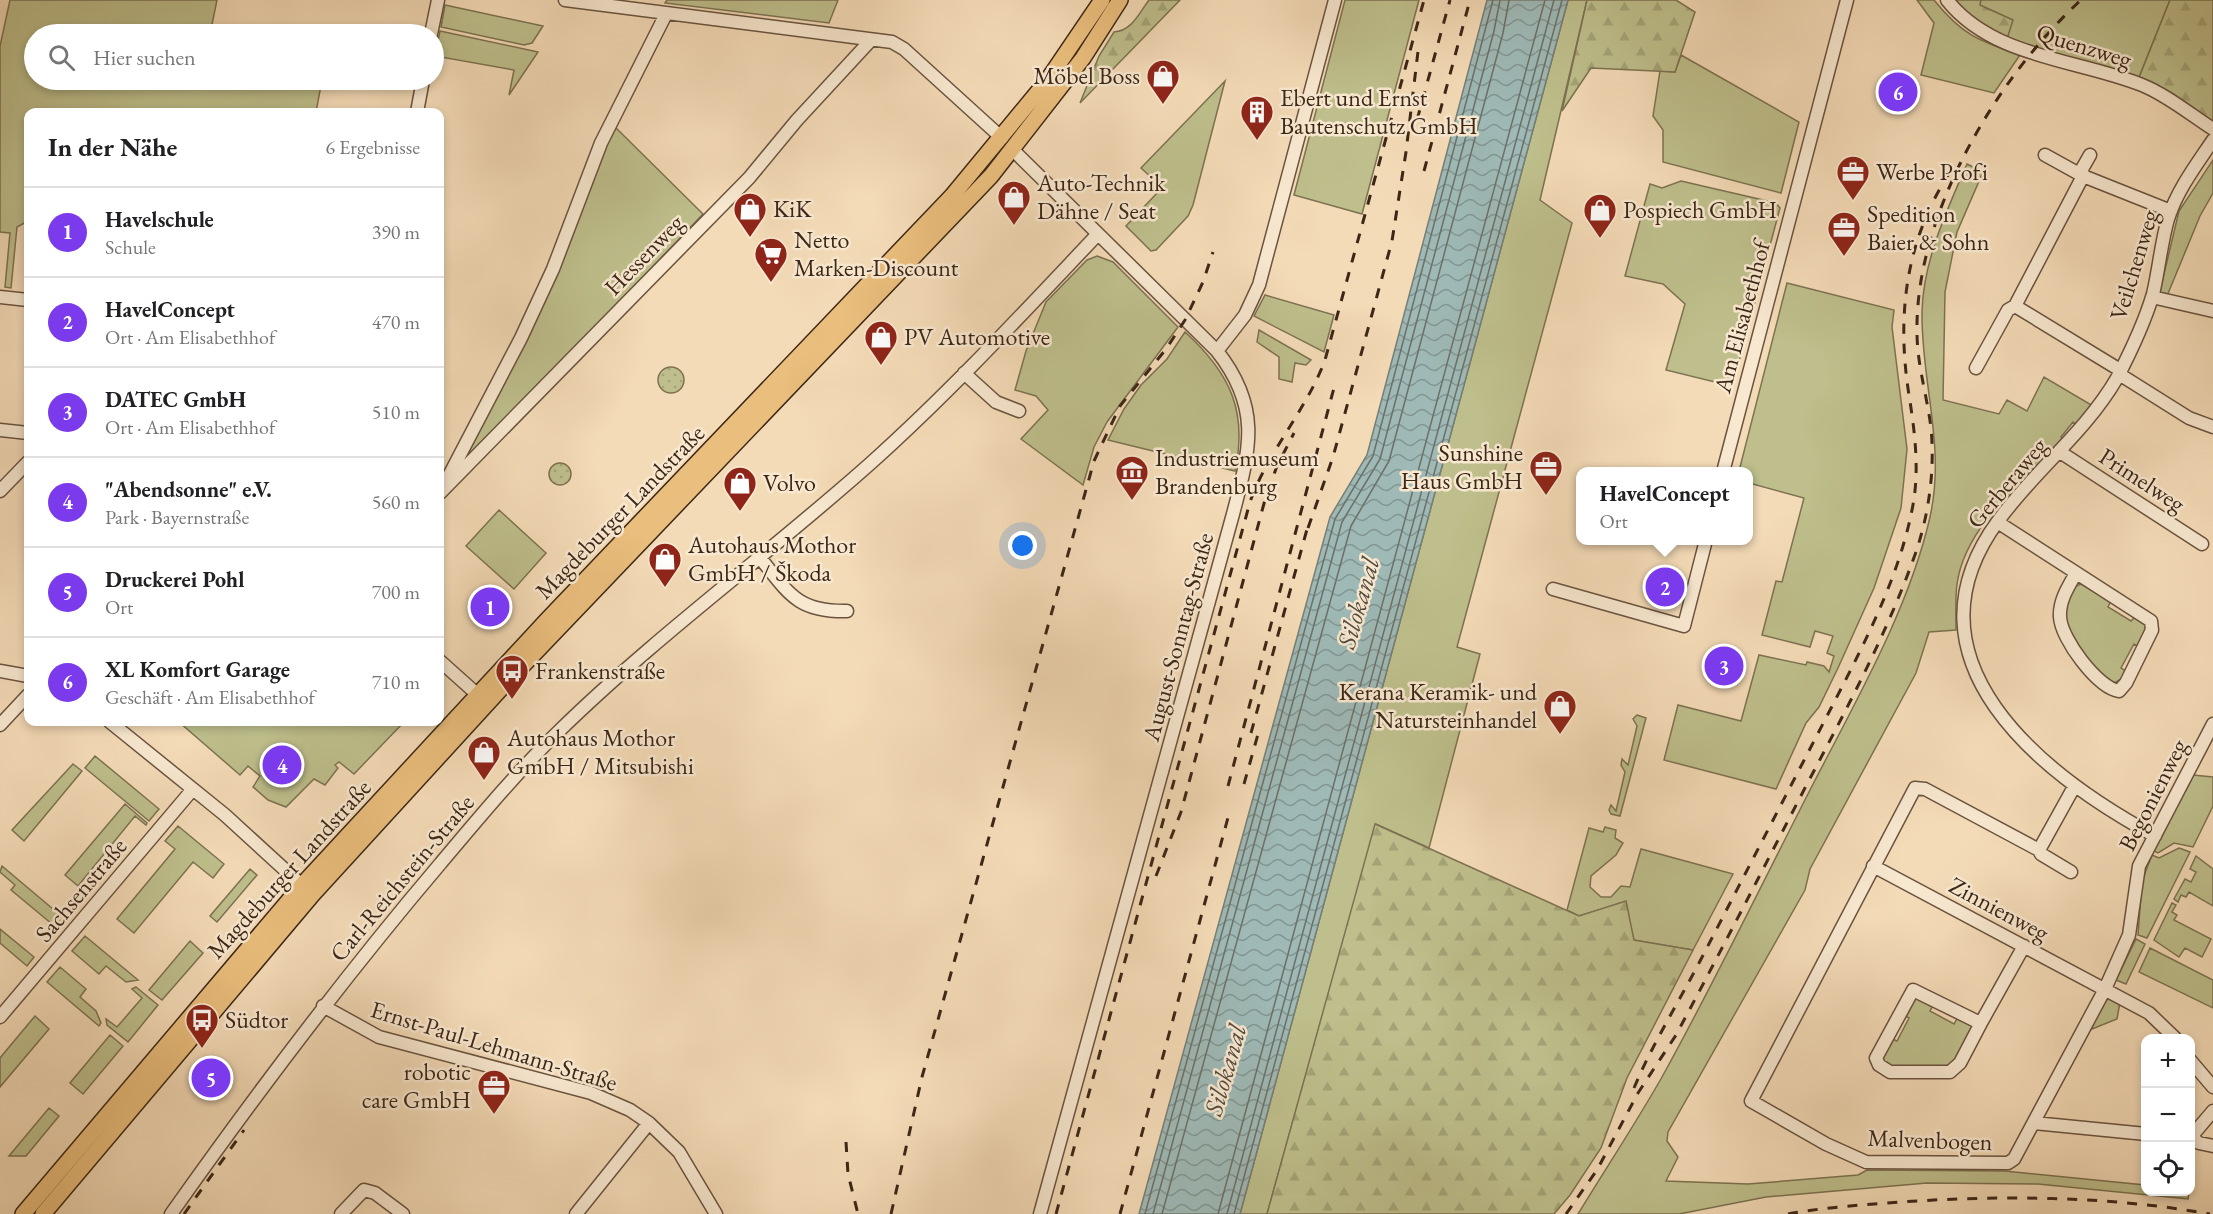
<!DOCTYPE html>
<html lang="de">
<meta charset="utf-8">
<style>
body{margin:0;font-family:"EB Garamond",serif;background:#f2f2f2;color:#202124}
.controls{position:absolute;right:18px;bottom:18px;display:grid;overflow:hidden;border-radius:12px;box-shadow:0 3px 9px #0003}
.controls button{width:54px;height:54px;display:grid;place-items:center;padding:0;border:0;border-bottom:2px solid #e0e0e0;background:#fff;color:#202124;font:30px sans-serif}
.you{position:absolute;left:1023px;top:546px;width:21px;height:21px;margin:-15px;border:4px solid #fff;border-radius:50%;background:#1a73e8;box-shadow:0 0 0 9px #1a73e833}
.badge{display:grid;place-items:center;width:39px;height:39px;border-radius:50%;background:#7c3aed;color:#fff;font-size:20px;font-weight:700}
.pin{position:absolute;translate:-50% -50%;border:3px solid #fff;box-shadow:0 2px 6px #0006}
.popup{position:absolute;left:1576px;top:467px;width:177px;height:78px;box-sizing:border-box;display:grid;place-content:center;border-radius:12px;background:#fff;filter:drop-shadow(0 2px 4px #0005);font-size:20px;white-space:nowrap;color:#757577}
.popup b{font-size:22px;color:#202124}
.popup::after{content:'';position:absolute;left:50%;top:100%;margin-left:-12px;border:12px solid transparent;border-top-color:#fff}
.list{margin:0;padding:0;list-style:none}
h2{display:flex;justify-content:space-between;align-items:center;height:78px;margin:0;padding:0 24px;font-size:26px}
h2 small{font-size:20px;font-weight:400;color:#757577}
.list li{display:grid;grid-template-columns:39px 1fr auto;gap:18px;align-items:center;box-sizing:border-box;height:90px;padding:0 24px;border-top:2px solid #e0e0e0}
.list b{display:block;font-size:22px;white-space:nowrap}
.list p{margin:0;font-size:20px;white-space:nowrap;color:#757577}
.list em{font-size:20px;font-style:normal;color:#757577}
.icon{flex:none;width:33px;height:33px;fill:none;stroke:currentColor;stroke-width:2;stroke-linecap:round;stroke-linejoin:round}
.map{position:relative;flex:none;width:2213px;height:1214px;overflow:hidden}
.search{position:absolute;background:#fff;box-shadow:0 3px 9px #0003;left:24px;top:24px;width:420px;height:66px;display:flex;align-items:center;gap:15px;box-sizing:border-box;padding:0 21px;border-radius:33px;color:#757577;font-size:22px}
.panel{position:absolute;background:#fff;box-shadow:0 3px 9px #0003;left:24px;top:108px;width:420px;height:618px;border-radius:12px}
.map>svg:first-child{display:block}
.green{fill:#bebf8c;stroke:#7d7252;stroke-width:1.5}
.forest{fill:url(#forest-firs);stroke:#7d7252;stroke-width:1.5}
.park{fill:url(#park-dots);stroke:#7d7252;stroke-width:1.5}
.water{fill:url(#water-waves);stroke:#777e76;stroke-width:1.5}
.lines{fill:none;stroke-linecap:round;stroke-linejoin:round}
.shore{stroke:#6d7066;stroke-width:1.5}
.minor-casing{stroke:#6a533f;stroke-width:15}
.major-casing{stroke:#3c2617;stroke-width:18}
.minor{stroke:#f8e8d0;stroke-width:12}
.major{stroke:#eabe7c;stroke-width:15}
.rail{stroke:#3c2617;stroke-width:3;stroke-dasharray:10 10;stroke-linecap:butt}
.labels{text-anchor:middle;stroke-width:5;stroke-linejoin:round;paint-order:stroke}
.street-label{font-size:24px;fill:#3c2617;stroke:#f8e8d0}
.poi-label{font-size:24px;fill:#3c2617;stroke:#f8e8d0;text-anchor:start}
.water-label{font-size:26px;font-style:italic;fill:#544b3f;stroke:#f8e8d0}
</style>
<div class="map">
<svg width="2213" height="1214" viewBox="0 0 2213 1214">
<defs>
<pattern id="forest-firs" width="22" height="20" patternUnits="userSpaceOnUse" patternTransform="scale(1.5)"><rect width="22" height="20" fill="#bebf8c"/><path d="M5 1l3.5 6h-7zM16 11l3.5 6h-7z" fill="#a4a478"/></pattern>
<pattern id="park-dots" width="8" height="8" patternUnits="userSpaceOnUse" patternTransform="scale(1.5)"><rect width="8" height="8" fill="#bebf8c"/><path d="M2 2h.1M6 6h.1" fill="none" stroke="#a4a478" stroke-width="1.8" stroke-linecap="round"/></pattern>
<pattern id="water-waves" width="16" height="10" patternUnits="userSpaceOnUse" patternTransform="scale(1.5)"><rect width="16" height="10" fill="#9eb9b6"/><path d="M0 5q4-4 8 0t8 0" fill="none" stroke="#829693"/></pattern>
</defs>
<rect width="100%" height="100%" fill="#f4dbb7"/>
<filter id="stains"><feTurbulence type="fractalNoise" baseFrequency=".00333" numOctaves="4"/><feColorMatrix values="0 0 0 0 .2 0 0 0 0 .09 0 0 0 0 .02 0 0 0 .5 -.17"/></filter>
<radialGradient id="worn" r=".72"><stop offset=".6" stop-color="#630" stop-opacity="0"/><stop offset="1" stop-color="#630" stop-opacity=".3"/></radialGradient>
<path class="green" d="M10 0H217L210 34H34V80H322L316 112H28V221L17 227 11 288 5 287 10 233 0 232V46Z
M667 0H838L829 23 665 3Z
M1345 0H1419L1362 214 1294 195Z
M1568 0H1587L1540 200 1572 223 1457 647 1480 654 1429 848 1376 824 1267 1214H1240Z
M1917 0H1934C1962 35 1979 41 2020 55L1994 93 1921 75 1934 23Z
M1981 0H2170L2138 80 2007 39 1979 5Z
M445 5 543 26 532 43 524 45 441 27Z
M440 31 538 52 509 95 514 70 435 56Z
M1681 55 1799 122 1781 193 1663 162V130L1653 116 1660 71 1675 72Z
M1225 81 1193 205 1188 216 1156 250 1151 251 1126 226 1157 193 1148 185 1153 179 1141 168Z
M614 126 703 214 468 460 462 457Z
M2213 160V193L2200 216 2167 296 2159 295 2179 211Z
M1967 164 1983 172 1957 232 1945 292 1943 400 1999 414 2007 400 2027 411 2044 377 2093 406 2078 426 2073 422 2061 437 2064 440C2025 479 1965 525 1957 584 1955 599 1956 615 1956 630L1929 632 1916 673 1810 869 1805 890 1668 1132 1667 1141 1678 1157 1666 1181 1748 1184 1858 1175 1867 1170 2005 1171 2145 1185 2146 1192H2189L2188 1199 2038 1184 1927 1183 1766 1197 1679 1214H1578C1606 1168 1636 1123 1662 1077 1714 983 1761 886 1810 790 1853 706 1909 610 1930 517 1946 446 1921 383 1922 312 1923 261 1947 210 1967 164Z
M1681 181 1776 203 1780 208 1734 380 1727 385 1666 370 1685 304 1663 284 1625 276 1650 184 1662 188Z
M1097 256 1113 262 1178 327 1107 422 1094 447 1083 485 1021 439 1048 410 1036 396 1015 390 1026 351 1046 302 1087 260Z
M1787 283 1894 310 1892 327 1907 449 1901 508 1874 588 1838 668 1819 707 1806 723 1776 789 1664 760 1678 705 1741 721 1759 655 1806 665 1807 662 1824 666 1829 672 1834 656 1827 653 1833 636 1815 631 1810 647 1762 635 1776 581 1782 582 1804 498 1749 483V472L1739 471Z
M1265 295 1334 315 1324 352 1254 316Z
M1259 330 1311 360 1306 365 1295 363 1292 382 1279 379V357L1257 342Z
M1185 332C1230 373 1248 411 1235 471L1108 440 1124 409 1141 385 1167 359Z
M499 510 546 553 514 589 466 546Z
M2081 584 2111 601 2108 607 2131 621 2135 617 2145 623 2147 631 2139 647 2134 644 2121 668 2126 671 2124 677 2113 684 2107 682C2087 658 2055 630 2069 597 2072 590 2074 586 2081 584Z
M1637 715 1646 718 1620 816 1611 814 1609 810 1611 805 1616 811 1625 772 1621 765 1622 759 1628 765 1637 726 1633 719Z
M179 722H402L403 723 354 774 339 762 335 765 338 768 325 785 314 779 286 807 268 800 253 787 260 776 248 766 240 775Z
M95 756 159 809 149 821 85 768Z
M73 764 82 771 24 841 12 830Z
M2193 775 2213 777V806L2193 847 2174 843 2158 853 2154 851Z
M125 804 147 823 146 825 135 816 78 886 65 875Z
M178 826 224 864 213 878 193 862 134 933 117 919 175 849 165 841Z
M1605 827 1616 830 1615 838 1623 843 1616 855 1591 876 1590 887 1601 897H1611L1621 886 1630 887 1641 849 1733 874 1693 950 1633 940 1626 902 1579 916 1567 910 1589 828 1603 832Z
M2179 848 2190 852 2147 938 2138 935 2142 881 2152 855 2159 858Z
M2196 856 2213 869V906L2189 892 2186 897 2181 895 2178 902 2174 899 2185 879 2191 882 2196 872 2190 869Z
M2 866 66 920 58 929 11 890 15 885 0 872Z
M250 869 257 875 217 922 210 916Z
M2172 903 2176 905 2172 912 2177 915 2174 920 2211 939 2202 957 2185 948 2179 957 2154 940Z
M0 929 34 957 27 966 0 943Z
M85 936 138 980 126 982 106 966 99 974 72 951Z
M2136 939 2145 944 2126 984 2116 980Z
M190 941 203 953 162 1000 149 990Z
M2150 948 2213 980V1008L2139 972Z
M60 967 86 989 80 997 96 1011 101 1023 99 1026 47 982Z
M136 987 158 1005 128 1042 107 1025 106 1019 117 1027 142 998 132 989Z
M1921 998 1934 1004 1930 1011 1954 1024 1958 1017 1973 1025 1959 1060 1949 1067 1892 1069 1885 1065 1881 1056 1890 1038 1897 1041 1909 1018 1902 1014 1913 999Z
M2109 999 2120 1002 2117 1019 2087 1031 2104 1001Z
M35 1016 49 1029 0 1087V1058Z
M110 1035 123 1046 83 1094 70 1083Z
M49 1108 59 1116 26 1156H9Z"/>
<path class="forest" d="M1149 0H1180L1080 103 1099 56 1114 32C1132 31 1139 13 1149 0Z
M1587 0H1676L1695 12 1675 72 1591 68 1562 111Z
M1953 0H1981L1980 5 2013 20 2007 39 1987 30Z
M2170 0H2213V124L2138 80Z
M1375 824 1579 916 1626 901 1634 940 1693 950 1627 1078 1601 1148 1570 1195 1554 1214H1267Z"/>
<path class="park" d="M658 380a13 13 0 1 1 26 0a13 13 0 1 1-26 0Z
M549 474a11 11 0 1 1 22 0a11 11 0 1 1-22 0Z"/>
<path class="water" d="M1487 0H1568L1240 1214H1139L1330 517 1367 455Z"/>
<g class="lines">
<path class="shore" d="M1145 1214 1335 519 1373 456 1493 0
M1153 1214 1342 522 1380 459 1494 31 1500 0
M1162 1214 1351 526 1389 461 1503 33 1509 0
M1218 1214 1545 0
M1227 1214 1554 0
M1234 1214 1562 0"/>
<defs>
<path id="minor" d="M565 0 892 42 904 49 1002 138
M1947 0C1993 58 2077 59 2142 85 2167 95 2191 115 2213 129
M666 14 601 143 553 269 521 338 440 493 749 178 797 120 871 40
M431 34 438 0
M417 112 423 80
M1013 150 1217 351C1262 408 1250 449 1233 514L1040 1214
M2045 155 2083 176 2082 169 2090 155
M0 297 28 300
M2152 297 2213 311
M1217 351 1245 315 1259 285 1335 0
M1976 368 2008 310 2015 306
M2120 370 2015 306 2083 176 2171 211
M964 373 996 402 1019 411
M2119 374 2189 418 2213 427
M0 430 28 433
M2060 452 2202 544
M1723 472 1847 0
M0 491 28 462
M1999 520 2002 525 2151 621 2152 630 2126 683 2119 691C2098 688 2061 639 2060 617 2059 601 2068 587 2076 573
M761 559C789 594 798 612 847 611
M1553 589 1684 626 1706 540
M440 661 478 695
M0 671 28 676
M110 722 225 815 307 890
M0 725 28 695
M2074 787 2039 850 1925 789 1915 788 1751 1101 1826 1144 1866 1162 2008 1163 2014 1159 2105 989 2129 935 2139 866 2213 724
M2155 836C2041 774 1896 660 1998 521 2035 470 2085 433 2117 378 2130 353 2145 321 2153 294 2159 269 2161 243 2168 219 2177 190 2197 164 2213 140
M2039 850 2041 854 2071 872
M1873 866 2149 1013 2175 1038
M323 1006 379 1037 591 1093 630 1110 649 1123 679 1152 716 1214
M0 1017 193 789
M1982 1021 1960 1063 1950 1072H1890L1879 1065 1876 1058 1913 990 1976 1021H1982L2024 946
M2190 1060 2213 1087
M2034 1123 2146 1134
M2190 1138 2213 1111
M2192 1138 2199 1143 2213 1146
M171 1214C256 1094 344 977 440 864 478 819 516 773 558 732 656 636 769 554 872 462 951 391 1024 312 1097 235
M341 1214 364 1190 375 1193 403 1214
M576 1214 649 1123"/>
<path id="major" d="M23 1214 302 885 547 620 952 196 1047 81 1102 0
M43 1214 313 894 506 683 991 176 1083 58 1120 0"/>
</defs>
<use href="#minor" class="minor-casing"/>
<use href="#major" class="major-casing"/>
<use href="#minor" class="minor"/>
<use href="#major" class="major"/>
<path class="rail" d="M1417 120 1450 0
M1424 171 1470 0
M1308 528 1333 457 1392 241 1406 152 1419 43
M1251 733 1309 522
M1244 784 1260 727
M1228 786 1335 384
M1156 876 1181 812 1266 496 1277 466 1294 433
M1634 1088C1652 1045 1677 1005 1699 963 1742 880 1785 797 1828 714 1861 650 1898 581 1912 510 1920 472 1915 433 1909 395 1896 313 1906 236 1954 166
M846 1142 848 1174 858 1214
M184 1214 244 1130
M891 1214 922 1077 1094 461 1120 406 1166 349 1185 320 1203 282 1213 252
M1056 1214 1250 502C1268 451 1306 411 1325 360L1424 0
M1120 1214 1229 814
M1566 1214 1597 1170 1638 1093 1676 1035C1720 953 1763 869 1806 786 1846 710 1887 634 1916 552 1929 513 1935 470 1931 428 1927 395 1917 365 1917 332 1915 214 1997 77 2081 0
M1788 1214C1825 1207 1863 1205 1901 1202 2003 1195 2109 1196 2210 1214"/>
</g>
<defs>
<symbol id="shop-pin" viewBox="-11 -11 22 30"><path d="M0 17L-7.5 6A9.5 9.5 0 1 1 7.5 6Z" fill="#8f2418" stroke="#f8e8d0"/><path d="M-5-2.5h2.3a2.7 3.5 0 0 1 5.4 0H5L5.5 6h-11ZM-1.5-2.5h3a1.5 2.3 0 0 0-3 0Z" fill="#fff"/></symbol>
<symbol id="building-pin" viewBox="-11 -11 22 30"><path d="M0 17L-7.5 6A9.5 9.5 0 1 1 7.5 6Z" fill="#8f2418" stroke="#f8e8d0"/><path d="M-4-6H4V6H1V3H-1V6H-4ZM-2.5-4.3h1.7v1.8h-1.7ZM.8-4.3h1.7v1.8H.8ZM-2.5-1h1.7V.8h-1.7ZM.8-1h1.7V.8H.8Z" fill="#fff"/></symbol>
<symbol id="office-pin" viewBox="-11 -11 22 30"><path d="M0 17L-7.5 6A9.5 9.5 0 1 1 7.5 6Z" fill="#8f2418" stroke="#f8e8d0"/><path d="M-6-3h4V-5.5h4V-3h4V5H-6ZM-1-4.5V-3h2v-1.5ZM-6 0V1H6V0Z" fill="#fff"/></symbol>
<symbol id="supermarket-pin" viewBox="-11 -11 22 30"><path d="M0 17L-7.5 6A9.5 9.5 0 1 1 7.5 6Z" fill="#8f2418" stroke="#f8e8d0"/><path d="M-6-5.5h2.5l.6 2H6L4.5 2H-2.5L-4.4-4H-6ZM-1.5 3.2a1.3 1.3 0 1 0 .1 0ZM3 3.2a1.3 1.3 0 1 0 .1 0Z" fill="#fff"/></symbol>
<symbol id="museum-pin" viewBox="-11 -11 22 30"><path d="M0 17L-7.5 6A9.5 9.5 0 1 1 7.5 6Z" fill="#8f2418" stroke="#f8e8d0"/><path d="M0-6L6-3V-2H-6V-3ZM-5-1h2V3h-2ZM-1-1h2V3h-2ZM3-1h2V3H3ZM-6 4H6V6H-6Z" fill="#fff"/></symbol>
<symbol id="bus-pin" viewBox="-11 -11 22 30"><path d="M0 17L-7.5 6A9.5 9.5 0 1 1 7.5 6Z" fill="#8f2418" stroke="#f8e8d0"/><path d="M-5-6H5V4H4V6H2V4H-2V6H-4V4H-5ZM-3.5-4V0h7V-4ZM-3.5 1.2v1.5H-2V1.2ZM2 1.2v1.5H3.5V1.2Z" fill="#fff"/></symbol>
</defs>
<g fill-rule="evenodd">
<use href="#shop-pin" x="1144" y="57" width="38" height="52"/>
<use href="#building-pin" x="1238" y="93" width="38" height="52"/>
<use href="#office-pin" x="1834" y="153" width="38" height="52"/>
<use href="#shop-pin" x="995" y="178" width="38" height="52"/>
<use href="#shop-pin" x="731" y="190" width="38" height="52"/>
<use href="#shop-pin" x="1581" y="191" width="38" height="52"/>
<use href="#office-pin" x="1825" y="209" width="38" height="52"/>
<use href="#supermarket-pin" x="752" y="235" width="38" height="52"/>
<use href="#shop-pin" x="862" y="318" width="38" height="52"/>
<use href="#office-pin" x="1527" y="448" width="38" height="52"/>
<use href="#museum-pin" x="1113" y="453" width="38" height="52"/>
<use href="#shop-pin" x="721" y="464" width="38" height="52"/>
<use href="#shop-pin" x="646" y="540" width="38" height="52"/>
<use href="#bus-pin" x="493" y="652" width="38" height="52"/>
<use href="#shop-pin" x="1541" y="687" width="38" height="52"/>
<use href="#shop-pin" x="465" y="733" width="38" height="52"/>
<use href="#bus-pin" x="183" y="1001" width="38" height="52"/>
<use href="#office-pin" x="475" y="1067" width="38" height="52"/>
</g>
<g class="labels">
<g class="street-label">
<text transform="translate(2084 46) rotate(17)" y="8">Quenzweg</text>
<text transform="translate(644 255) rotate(-46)" y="8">Hessenweg</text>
<text transform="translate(2134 265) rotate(-73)" y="8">Veilchenweg</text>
<text transform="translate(1742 317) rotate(-75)" y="8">Am Elisabethhof</text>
<text transform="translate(2142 480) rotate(33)" y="8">Primelweg</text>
<text transform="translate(2007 483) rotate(-50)" y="8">Gerberaweg</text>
<text transform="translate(620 512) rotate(-46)" y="8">Magdeburger Landstraße</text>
<text transform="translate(1178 637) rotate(-75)" y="8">August-Sonntag-Straße</text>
<text transform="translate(2153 795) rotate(-63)" y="8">Begonienweg</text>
<text transform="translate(289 869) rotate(-48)" y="8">Magdeburger Landstraße</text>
<text transform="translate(402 878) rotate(-50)" y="8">Carl-Reichstein-Straße</text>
<text transform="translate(81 890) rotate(-50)" y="8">Sachsenstraße</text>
<text transform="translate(1999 909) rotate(28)" y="8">Zinnienweg</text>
<text transform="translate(494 1046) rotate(17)" y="8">Ernst-Paul-Lehmann-Straße</text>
<text transform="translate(1930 1140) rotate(2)" y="8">Malvenbogen</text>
</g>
<g class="poi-label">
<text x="1140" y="84" text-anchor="end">Möbel Boss</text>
<text x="1280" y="106">Ebert und Ernst<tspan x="1280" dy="28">Bautenschutz GmbH</tspan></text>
<text x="1876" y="180">Werbe Profi</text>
<text x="1037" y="191">Auto-Technik<tspan x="1037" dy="28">Dähne / Seat</tspan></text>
<text x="773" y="217">KiK</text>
<text x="1623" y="218">Pospiech GmbH</text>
<text x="1867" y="222">Spedition<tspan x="1867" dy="28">Baier &amp; Sohn</tspan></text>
<text x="794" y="248">Netto<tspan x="794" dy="28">Marken-Discount</tspan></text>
<text x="904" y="345">PV Automotive</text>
<text x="1523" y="461" text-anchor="end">Sunshine<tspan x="1523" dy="28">Haus GmbH</tspan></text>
<text x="1155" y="466">Industriemuseum<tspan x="1155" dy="28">Brandenburg</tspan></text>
<text x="763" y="491">Volvo</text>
<text x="688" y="553">Autohaus Mothor<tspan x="688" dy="28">GmbH / Škoda</tspan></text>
<text x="535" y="679">Frankenstraße</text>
<text x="1537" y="700" text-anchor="end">Kerana Keramik- und<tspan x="1537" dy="28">Natursteinhandel</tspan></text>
<text x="507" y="746">Autohaus Mothor<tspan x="507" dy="28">GmbH / Mitsubishi</tspan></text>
<text x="225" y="1028">Südtor</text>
<text x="471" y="1080" text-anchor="end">robotic<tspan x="471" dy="28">care GmbH</tspan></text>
</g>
<g class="water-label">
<text transform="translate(1358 603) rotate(-74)" y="9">Silokanal</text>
<text transform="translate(1225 1070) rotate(-74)" y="9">Silokanal</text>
</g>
</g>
<rect width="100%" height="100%" filter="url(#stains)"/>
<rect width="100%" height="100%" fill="url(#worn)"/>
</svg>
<div class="controls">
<button>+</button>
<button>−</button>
<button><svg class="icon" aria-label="locate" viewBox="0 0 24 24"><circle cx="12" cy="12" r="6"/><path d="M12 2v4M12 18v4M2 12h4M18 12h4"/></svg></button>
</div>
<div class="you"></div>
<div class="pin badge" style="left:490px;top:607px">1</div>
<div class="pin badge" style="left:1665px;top:587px">2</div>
<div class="popup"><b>HavelConcept</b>Ort</div>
<div class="pin badge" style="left:1724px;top:666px">3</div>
<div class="pin badge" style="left:282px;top:765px">4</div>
<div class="pin badge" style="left:211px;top:1078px">5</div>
<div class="pin badge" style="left:1898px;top:92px">6</div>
<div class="search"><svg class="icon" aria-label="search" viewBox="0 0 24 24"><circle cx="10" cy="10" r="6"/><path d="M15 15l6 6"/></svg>Hier suchen</div>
<section class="panel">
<h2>In der Nähe<small>6 Ergebnisse</small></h2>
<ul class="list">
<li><span class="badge">1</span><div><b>Havelschule</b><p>Schule</p></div><em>390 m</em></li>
<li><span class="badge">2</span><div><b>HavelConcept</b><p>Ort · Am Elisabethhof</p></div><em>470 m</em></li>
<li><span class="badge">3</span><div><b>DATEC GmbH</b><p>Ort · Am Elisabethhof</p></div><em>510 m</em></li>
<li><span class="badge">4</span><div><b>&quot;Abendsonne&quot; e.V.</b><p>Park · Bayernstraße</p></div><em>560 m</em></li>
<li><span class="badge">5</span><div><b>Druckerei Pohl</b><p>Ort</p></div><em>700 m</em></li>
<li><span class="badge">6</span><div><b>XL Komfort Garage</b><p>Geschäft · Am Elisabethhof</p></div><em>710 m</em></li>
</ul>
</section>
</div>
